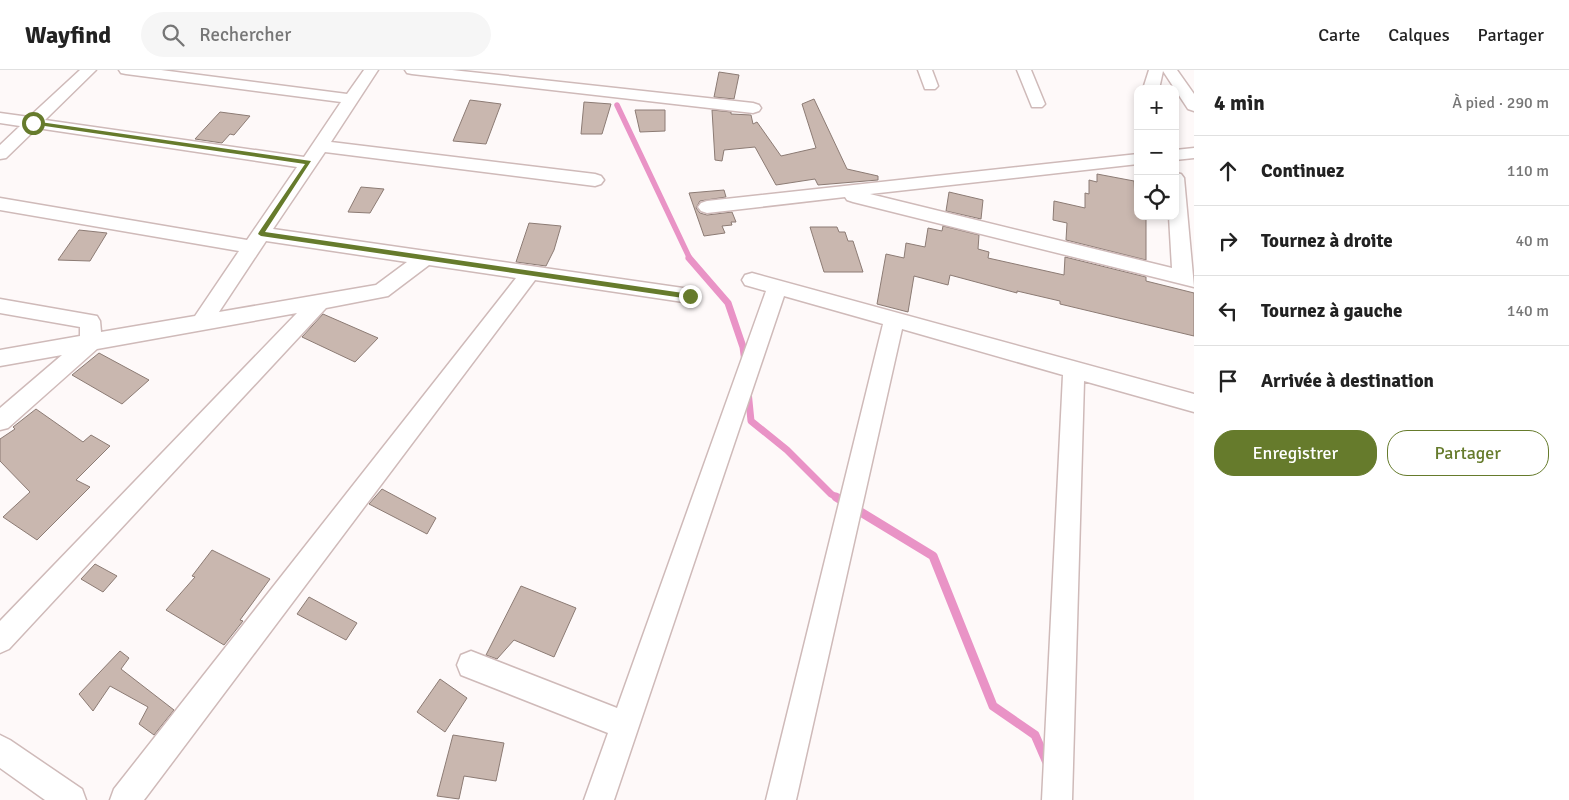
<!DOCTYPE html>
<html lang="fr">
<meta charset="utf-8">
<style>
body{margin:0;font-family:Signika,sans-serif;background:#f6f6f6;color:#222}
.controls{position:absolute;right:15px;top:15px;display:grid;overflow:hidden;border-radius:10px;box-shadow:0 2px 8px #0003}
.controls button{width:45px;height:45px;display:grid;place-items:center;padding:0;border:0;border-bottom:1px solid #e0e0e0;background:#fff;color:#222;font:25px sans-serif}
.stop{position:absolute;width:15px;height:15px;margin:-11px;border:4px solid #667b2c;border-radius:50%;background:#fff}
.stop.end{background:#667b2c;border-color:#fff;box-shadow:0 1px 5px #0008}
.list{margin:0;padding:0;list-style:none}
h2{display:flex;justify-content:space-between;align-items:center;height:65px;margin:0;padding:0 20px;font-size:21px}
h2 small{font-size:16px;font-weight:400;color:#767676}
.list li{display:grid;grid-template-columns:32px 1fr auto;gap:15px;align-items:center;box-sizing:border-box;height:70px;padding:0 20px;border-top:1px solid #e0e0e0}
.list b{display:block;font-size:19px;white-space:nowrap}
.list em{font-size:16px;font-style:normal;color:#767676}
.actions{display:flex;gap:10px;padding:15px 20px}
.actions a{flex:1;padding:11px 0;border:1px solid #667b2c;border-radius:20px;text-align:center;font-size:18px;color:#667b2c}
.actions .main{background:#667b2c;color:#fff}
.icon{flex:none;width:28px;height:28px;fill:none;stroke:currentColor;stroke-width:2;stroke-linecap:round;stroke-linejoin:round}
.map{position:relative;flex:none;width:1194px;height:730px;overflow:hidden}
header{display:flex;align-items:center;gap:30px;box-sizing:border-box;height:70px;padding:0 25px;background:#fff;border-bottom:1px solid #e0e0e0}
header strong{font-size:24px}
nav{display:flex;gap:28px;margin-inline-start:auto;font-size:18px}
.search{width:350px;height:45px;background:#f6f6f6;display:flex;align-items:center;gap:12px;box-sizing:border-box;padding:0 18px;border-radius:28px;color:#767676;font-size:19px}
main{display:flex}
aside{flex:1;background:#fff}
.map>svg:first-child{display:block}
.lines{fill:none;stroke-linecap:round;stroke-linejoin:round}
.stream-far2{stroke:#e993c6;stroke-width:5.5}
.stream-far1{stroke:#e993c6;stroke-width:7}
.stream{stroke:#e993c6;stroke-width:9}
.building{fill:#c9b7af;stroke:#8c7b74}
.street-casing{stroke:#cfbab9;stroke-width:3}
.street{fill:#fff;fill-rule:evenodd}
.route{fill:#667b2c}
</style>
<header>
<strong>Wayfind</strong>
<div class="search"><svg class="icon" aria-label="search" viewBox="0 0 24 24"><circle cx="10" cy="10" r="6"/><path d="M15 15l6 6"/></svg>Rechercher</div>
<nav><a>Carte</a><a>Calques</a><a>Partager</a></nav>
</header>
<main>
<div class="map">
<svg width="1194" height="730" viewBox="0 0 1194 730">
<rect width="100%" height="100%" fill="#fef9f9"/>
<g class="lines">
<path class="stream-far2" d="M617 35 690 189"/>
<path class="stream-far1" d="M689 188 728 233 743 277 745 292
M748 321 751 351 787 380 831 424 838 428"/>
<path class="stream" d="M836 427 933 486 993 636 1035 665 1048 695"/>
</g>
<path class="building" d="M719 2 739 5 734 29 714 27Z
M814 29 847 99 878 106V110L818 115 815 109 776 115 755 77 724 80 722 91 715 90 712 40 731 42V44L751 45 753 54 757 52 781 86 816 78 802 34Z
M470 30 501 34 486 74 453 71Z
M584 32 611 34 602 64H581Z
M635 40H665V61L640 62Z
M220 42 250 46 234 65 230 64 222 73 195 69Z
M1097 104 1134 111 1135 128H1138V146H1146V190L1066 170 1067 153 1053 150 1054 131 1085 138V123L1089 124V110L1097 112Z
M361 117 384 119 370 143 348 142Z
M724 120 726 127 700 131 696 138 700 143 707 145 732 142 736 152H731L732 155 722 156 725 163 704 166 689 123Z
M949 122 983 130 981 149 946 141Z
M529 153 561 156 554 180 546 196 516 192Z
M943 156 979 165 978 179 989 182 988 188 1064 205 1065 187 1146 207V211L1194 223V266L1060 234V231L1017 221V223L950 205 948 215 914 206 908 242 877 234 886 184 904 188 906 173 925 177 928 158 942 161Z
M810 157H837L839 162H845L848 171H853L863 202H824Z
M79 160 107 163 90 191 58 190Z
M323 244 378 268 355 292 302 267Z
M99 283 149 310 122 334 72 305Z
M36 339 83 372 91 365 110 376 76 410 90 417 37 470 3 447 30 422 0 391V369L15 359 13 357Z
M382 419 436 448 427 464 369 434Z
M212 480 270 509 240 550 243 551 224 575 166 540 195 507 192 506Z
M95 494 117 506 103 522 81 509Z
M521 516 576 538 554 587 514 570 497 589 486 585Z
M309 527 357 553 346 570 297 544Z
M120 581 129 588 121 599 174 640 154 665 139 654 148 637 110 616 93 641 79 624Z
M440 609 467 628 445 662 417 642Z
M453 665 504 673 496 711 464 706 459 729 437 726Z"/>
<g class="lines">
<defs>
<path id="street" d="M80 0H96L45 50 304 87 341 32 126 4 121 3 119 0H161L347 24 364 0H378L331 72 595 104 601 106 604 110 601 114 595 116 325 82 273 159 690 219 697 221 700 226 697 231 690 233 535 210 144 730H110L114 719 516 208 429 195 388 226 326 238 9 579 0 583V551L297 243 97 279 8 358 0 360V338L62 285 0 296V280L80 266V257L0 243V229L97 246 100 251 101 262 195 246 239 181 0 140V128L247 170 297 97 37 58 6 88 0 89V75L20 56 0 53V43L29 47ZM266 171 407 192 376 215 219 242Z
M405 0H452L753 33 759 35 761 38 759 41 753 43 412 4 407 3Z
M918 0H932L938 16 935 19H925Z
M1017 0H1031L1045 34 1042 37H1032Z
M1149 0H1177L1194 24V41L1188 39 1163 1 1159 19H1143Z
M1194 78V88L1175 90V80Z
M1138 84V94L870 124 1172 198 1169 146H1175V103L1181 104 1184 108 1194 217 853 132 847 130 845 127 707 143 701 141 698 137 701 133 707 131Z
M752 203 1194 324V342L1084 311 1072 730H1042L1063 305 902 259 796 730H766L883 254 784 226 614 730H584L608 663 461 605 457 595 461 585 471 581 617 638 766 221 745 215 742 210 745 205Z
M0 665 10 670 82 719 86 730H45L0 698Z"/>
</defs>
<use href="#street" class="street-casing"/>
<use href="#street" class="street"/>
</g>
<path class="route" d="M33 51 311 91 265 162 690 224 694 226 690 229 261 166 258 164 259 162 305 94 31 54Z"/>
</svg>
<div class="controls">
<button>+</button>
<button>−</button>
<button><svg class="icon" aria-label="locate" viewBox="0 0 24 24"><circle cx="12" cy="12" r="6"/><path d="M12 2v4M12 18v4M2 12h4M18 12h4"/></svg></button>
</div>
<div class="stop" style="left:33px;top:53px"></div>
<div class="stop end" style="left:690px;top:226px"></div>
</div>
<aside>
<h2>4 min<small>À pied · 290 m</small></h2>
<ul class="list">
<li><svg class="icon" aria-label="ahead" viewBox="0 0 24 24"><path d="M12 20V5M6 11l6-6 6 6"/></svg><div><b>Continuez</b></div><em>110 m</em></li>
<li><svg class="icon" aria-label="right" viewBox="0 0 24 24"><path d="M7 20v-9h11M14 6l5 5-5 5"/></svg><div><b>Tournez à droite</b></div><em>40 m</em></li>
<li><svg class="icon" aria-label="left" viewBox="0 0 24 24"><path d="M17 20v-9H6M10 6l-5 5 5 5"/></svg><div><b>Tournez à gauche</b></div><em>140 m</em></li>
<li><svg class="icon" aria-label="arrive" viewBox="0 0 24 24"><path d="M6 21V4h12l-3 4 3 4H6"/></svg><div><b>Arrivée à destination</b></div></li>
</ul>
<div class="actions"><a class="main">Enregistrer</a><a>Partager</a></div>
</aside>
</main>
